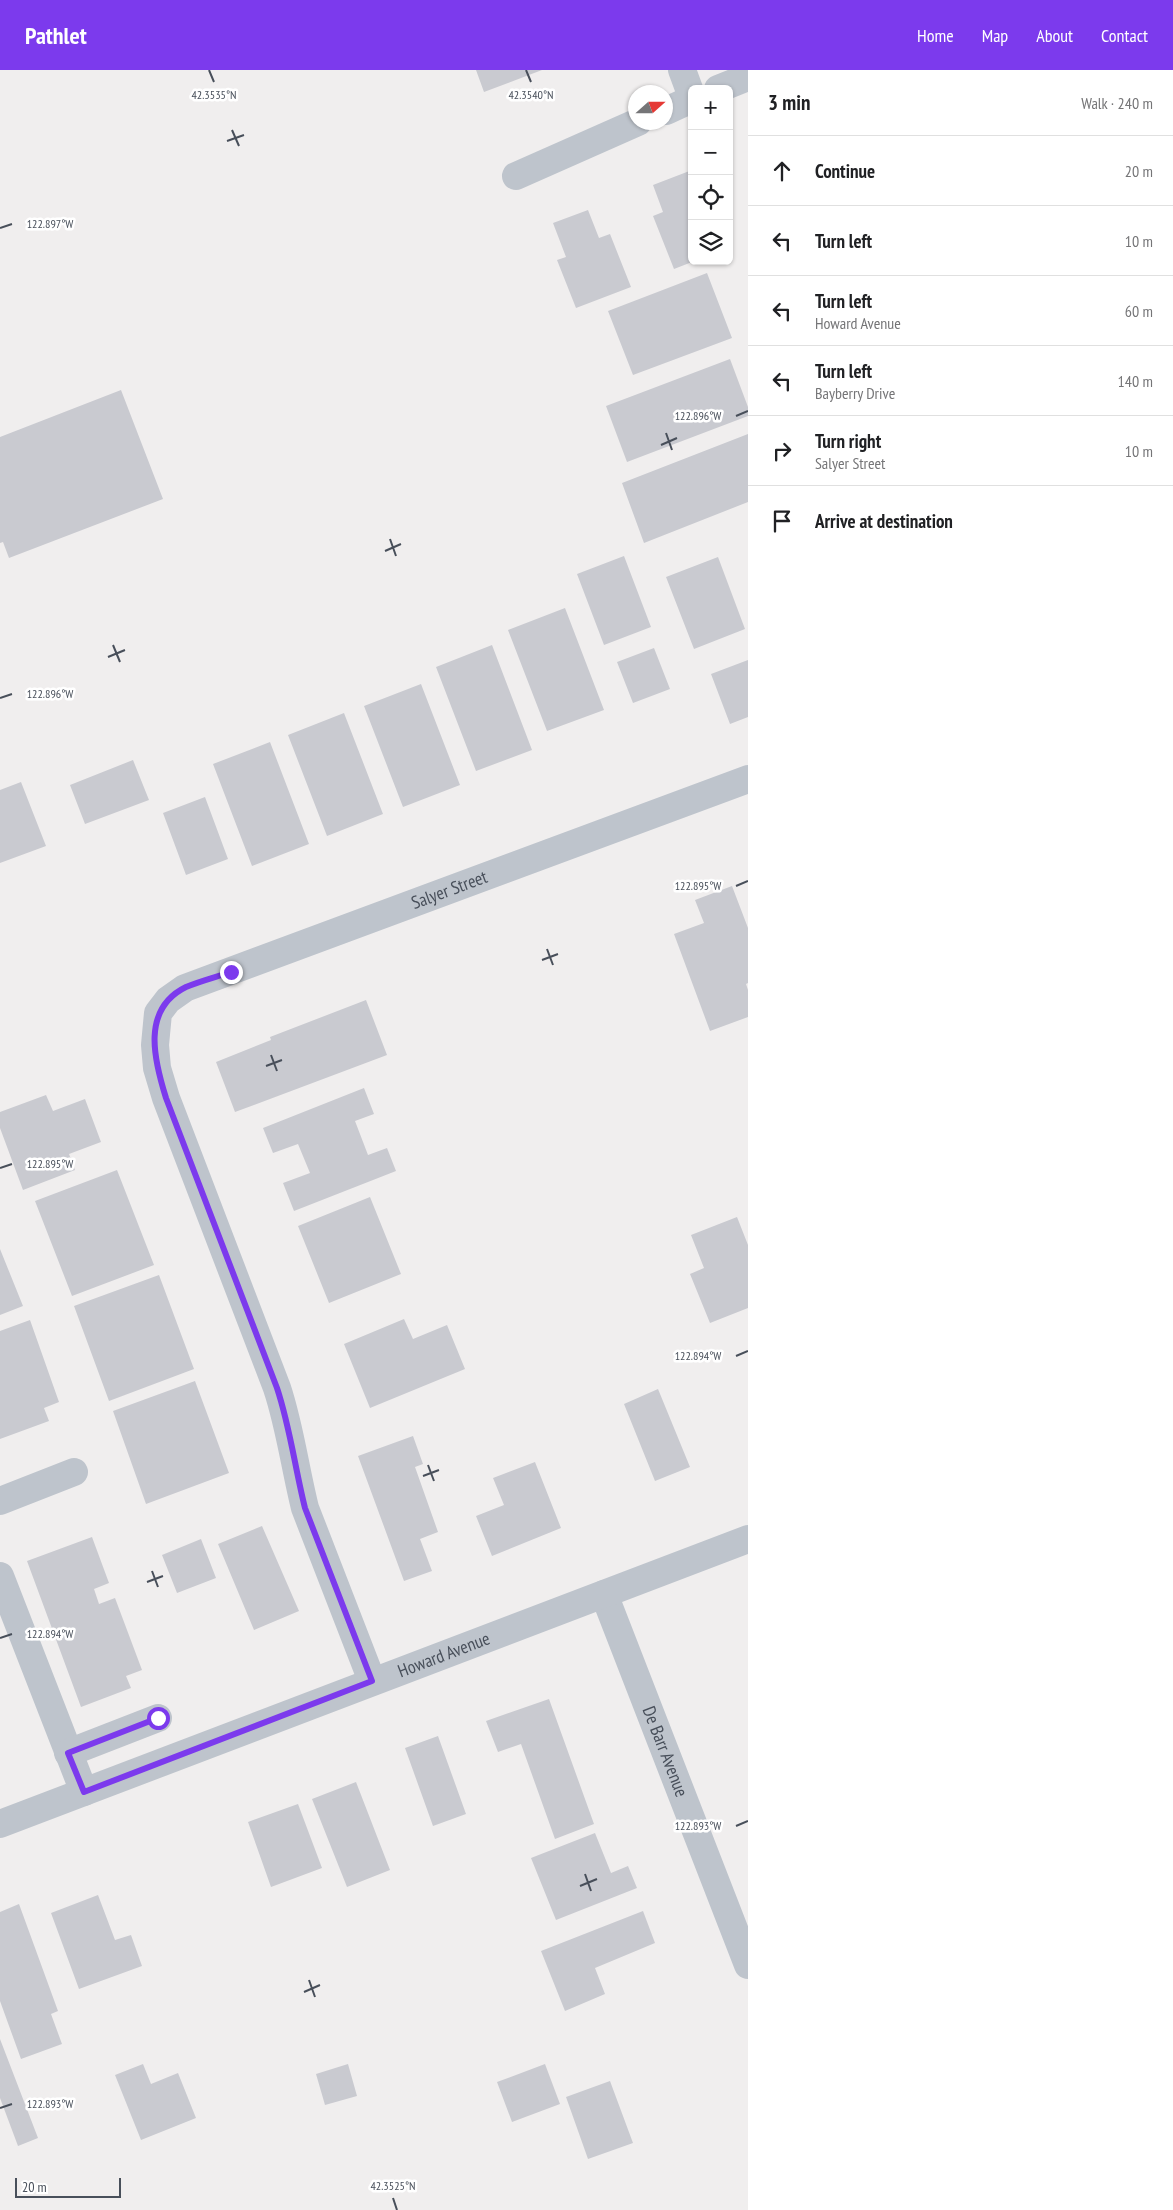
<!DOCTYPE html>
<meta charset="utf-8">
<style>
body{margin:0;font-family:"PT Sans Narrow",sans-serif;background:#f6f6f6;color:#202124}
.controls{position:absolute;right:15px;top:15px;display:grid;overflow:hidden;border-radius:8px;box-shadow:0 1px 4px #0004}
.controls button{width:45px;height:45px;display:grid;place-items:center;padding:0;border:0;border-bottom:1px solid #e0e0e0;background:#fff;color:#202124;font:25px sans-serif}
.compass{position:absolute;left:628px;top:15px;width:45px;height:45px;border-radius:50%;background:#fff;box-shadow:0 1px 4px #0004;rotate:69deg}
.scale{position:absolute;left:15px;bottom:12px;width:106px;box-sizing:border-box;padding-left:5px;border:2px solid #484f5a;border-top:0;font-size:14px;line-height:18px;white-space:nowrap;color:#484f5a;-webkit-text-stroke:4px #fff;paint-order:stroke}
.stop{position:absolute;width:15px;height:15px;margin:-11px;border:4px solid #7c3aed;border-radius:50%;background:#fff}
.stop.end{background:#7c3aed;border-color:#fff;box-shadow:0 1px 5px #0008}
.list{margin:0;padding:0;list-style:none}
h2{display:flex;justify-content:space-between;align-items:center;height:65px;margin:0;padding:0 20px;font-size:21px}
h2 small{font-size:16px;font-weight:400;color:#757577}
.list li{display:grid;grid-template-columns:32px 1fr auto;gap:15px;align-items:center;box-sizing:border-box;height:70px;padding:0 20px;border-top:1px solid #e0e0e0}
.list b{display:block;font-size:19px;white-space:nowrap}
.list p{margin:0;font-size:16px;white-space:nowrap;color:#757577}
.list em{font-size:16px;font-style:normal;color:#757577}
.icon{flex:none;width:28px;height:28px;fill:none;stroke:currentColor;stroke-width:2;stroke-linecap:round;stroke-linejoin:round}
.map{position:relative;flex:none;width:748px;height:2140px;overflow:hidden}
header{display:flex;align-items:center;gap:30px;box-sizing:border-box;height:70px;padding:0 25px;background:#7c3aed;color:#fff}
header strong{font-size:24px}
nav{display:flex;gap:28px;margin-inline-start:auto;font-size:18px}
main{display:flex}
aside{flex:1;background:#fff}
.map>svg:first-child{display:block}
.building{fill:#c9cad0}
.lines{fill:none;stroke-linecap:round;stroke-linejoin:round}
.minor{stroke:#bec4cc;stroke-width:28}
.route{stroke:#7c3aed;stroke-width:6}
.ticks{fill:none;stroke:#484f5a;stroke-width:2}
.labels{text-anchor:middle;stroke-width:5;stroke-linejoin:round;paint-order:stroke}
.street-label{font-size:18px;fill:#484f5a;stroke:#fff}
.ticks-label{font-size:12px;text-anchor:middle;fill:#484f5a;stroke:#fff;stroke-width:5;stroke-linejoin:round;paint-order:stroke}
</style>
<header>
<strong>Pathlet</strong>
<nav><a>Home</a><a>Map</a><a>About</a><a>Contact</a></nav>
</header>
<main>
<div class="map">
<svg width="748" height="2140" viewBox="0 0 748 2140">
<rect width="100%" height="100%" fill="#f0eeee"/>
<path class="building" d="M476 0H542L484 22Z
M692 100V192L674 199 653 146 663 142 653 115Z
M588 140 599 168 610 164 631 217 576 238 557 190 566 187 553 153Z
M707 203 732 268 633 305 608 241Z
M730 289 748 337V346L627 392 606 336Z
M121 320 163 429 9 488 3 472 0 473V367Z
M748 364V432L644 473 622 413Z
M624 486 651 557 604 575 577 504Z
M718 487 745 559 694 579 666 507Z
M565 538 604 640 547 661 508 560Z
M492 575 532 680 476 701 436 597Z
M654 578 670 619 633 633 617 592Z
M748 590V647L730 654 711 604Z
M421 614 460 715 403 737 364 636Z
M344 643 383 744 327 766 288 665Z
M270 672 309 774 252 796 213 694Z
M133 690 149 730 85 754 70 715Z
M21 712 46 776 0 793V720Z
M205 727 228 789 186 805 163 743Z
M732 816 748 858V913L746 914 748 920V947L710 961 674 864 704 853 695 830Z
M366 930 387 985 235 1042 216 992 271 970 270 967Z
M364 1018 374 1044 355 1051 368 1085 387 1078 396 1101 294 1141 283 1113 310 1103 298 1074 273 1083 263 1058Z
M46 1025 53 1041 85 1029 101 1072 69 1084 75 1100 23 1120 0 1058V1042Z
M117 1100 154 1195 72 1226 35 1131Z
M370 1127 401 1204 329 1233 298 1156Z
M737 1147 748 1175V1238L710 1253 690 1204 704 1198 691 1165Z
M0 1179 23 1236 0 1245Z
M159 1205 194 1299 109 1331 74 1236Z
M404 1249 413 1269 447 1255 465 1299 370 1338 344 1274Z
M30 1250 59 1332 44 1338 49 1351 0 1369V1261Z
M195 1311 229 1403 146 1434 113 1341Z
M658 1319 690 1397 655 1411 624 1334Z
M413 1366 423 1394 415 1397 438 1462 420 1469 432 1501 404 1511 358 1386Z
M535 1392 561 1458 492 1486 476 1446 504 1435 493 1408Z
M262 1456 299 1541 254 1560 218 1474Z
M92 1467 109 1513 94 1519 99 1534 115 1528 142 1600 126 1606 131 1618 81 1637 27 1491Z
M201 1469 216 1508 177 1523 162 1485Z
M549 1629 594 1754 555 1769 521 1674 498 1682 486 1651Z
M438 1666 466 1744 433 1756 405 1678Z
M356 1712 390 1800 347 1817 312 1729Z
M298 1734 322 1798 271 1817 248 1752Z
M595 1763 611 1803 628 1796 637 1818 556 1850 531 1788Z
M98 1825 115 1870 131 1865 142 1896 79 1919 51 1843Z
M19 1834 58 1941 51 1944 62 1974 21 1989 0 1931V1842Z
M643 1841 655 1873 595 1898 605 1924 565 1941 541 1881Z
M0 1969 38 2068 18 2076 0 2028Z
M143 1994 151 2014 178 2003 196 2048 141 2070 115 2005Z
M348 1994 357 2026 325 2035 316 2004Z
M545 1994 560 2034 512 2052 497 2012Z
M610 2011 633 2073 588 2089 566 2027Z"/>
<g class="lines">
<g class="minor">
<path d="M682 0 692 27"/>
<path d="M718 19 748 7"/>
<path d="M666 41 692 29"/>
<path d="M516 106 638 52"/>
<path d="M0 1431 74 1402"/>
<path d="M0 1506 84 1722"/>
<path id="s1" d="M604 1524 748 1895"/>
<path id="s2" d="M372 1611 305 1438C295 1398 290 1357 277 1318L166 1028 157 998 155 975 158 943 168 930 185 918 748 709"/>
<path d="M68 1683 158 1648"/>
<path id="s3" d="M0 1754 748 1469"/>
</g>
</g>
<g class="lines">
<path class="route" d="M158 1648 68 1683 84 1722 372 1611 305 1438C295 1398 290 1357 277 1318L166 1028C154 990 141 939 186 917 200 911 216 907 231 902"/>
</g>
<path class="ticks" d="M209 0 214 12M526 0 531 12M232 60 239 76M227 71 244 65M0 158 12 154M736 346 748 341M666 363 672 380M661 375 677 368M390 469 396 486M385 481 401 474M113 575 120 592M108 587 125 580M0 628 12 624M736 816 748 811M547 879 553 895M542 890 558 884M271 985 277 1001M266 996 282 990M0 1098 12 1094M736 1286 748 1281M428 1395 434 1411M423 1406 439 1400M152 1501 158 1517M147 1512 163 1506M0 1568 12 1564M736 1756 748 1751M585 1804 591 1821M580 1816 597 1809M309 1910 315 1927M304 1922 320 1915M0 2038 12 2034M393 2128 397 2140"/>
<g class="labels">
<g class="street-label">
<text dy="6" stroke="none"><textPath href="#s2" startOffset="1025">Salyer Street</textPath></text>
<text dy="6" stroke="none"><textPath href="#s3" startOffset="475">Howard Avenue</textPath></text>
<text dy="6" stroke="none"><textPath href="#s1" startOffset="169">De Barr Avenue</textPath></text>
</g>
</g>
<g class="ticks-label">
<text x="214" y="29">42.3535°N</text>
<text x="531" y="29">42.3540°N</text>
<text x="50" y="158">122.897°W</text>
<text x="698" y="350">122.896°W</text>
<text x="50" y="628">122.896°W</text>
<text x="698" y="820">122.895°W</text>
<text x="50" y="1098">122.895°W</text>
<text x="698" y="1290">122.894°W</text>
<text x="50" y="1568">122.894°W</text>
<text x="698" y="1760">122.893°W</text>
<text x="50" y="2038">122.893°W</text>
<text x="393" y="2120">42.3525°N</text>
</g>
</svg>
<div class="controls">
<button>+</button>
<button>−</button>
<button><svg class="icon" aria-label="locate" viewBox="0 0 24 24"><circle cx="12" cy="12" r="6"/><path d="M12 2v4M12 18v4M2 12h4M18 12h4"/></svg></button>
<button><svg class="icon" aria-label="layers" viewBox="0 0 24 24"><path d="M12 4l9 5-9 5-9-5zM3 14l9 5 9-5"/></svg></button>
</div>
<svg class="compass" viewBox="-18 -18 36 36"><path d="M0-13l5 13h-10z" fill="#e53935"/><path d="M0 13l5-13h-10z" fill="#757577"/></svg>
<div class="scale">20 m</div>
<div class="stop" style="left:158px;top:1648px"></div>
<div class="stop end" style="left:231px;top:902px"></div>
</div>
<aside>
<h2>3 min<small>Walk · 240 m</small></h2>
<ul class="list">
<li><svg class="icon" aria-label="ahead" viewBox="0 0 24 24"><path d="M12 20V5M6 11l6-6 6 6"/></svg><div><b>Continue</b></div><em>20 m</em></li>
<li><svg class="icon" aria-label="left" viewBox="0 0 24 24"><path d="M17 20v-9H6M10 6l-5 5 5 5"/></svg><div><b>Turn left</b></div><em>10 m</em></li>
<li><svg class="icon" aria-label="left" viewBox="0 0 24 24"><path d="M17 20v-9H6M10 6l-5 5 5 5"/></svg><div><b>Turn left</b><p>Howard Avenue</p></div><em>60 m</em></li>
<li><svg class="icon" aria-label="left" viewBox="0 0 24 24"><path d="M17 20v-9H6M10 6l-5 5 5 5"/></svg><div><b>Turn left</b><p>Bayberry Drive</p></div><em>140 m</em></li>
<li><svg class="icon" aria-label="right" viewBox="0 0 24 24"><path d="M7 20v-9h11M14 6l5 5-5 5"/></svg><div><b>Turn right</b><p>Salyer Street</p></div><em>10 m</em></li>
<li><svg class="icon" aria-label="arrive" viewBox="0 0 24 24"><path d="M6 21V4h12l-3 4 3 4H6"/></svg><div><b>Arrive at destination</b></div></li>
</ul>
</aside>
</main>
